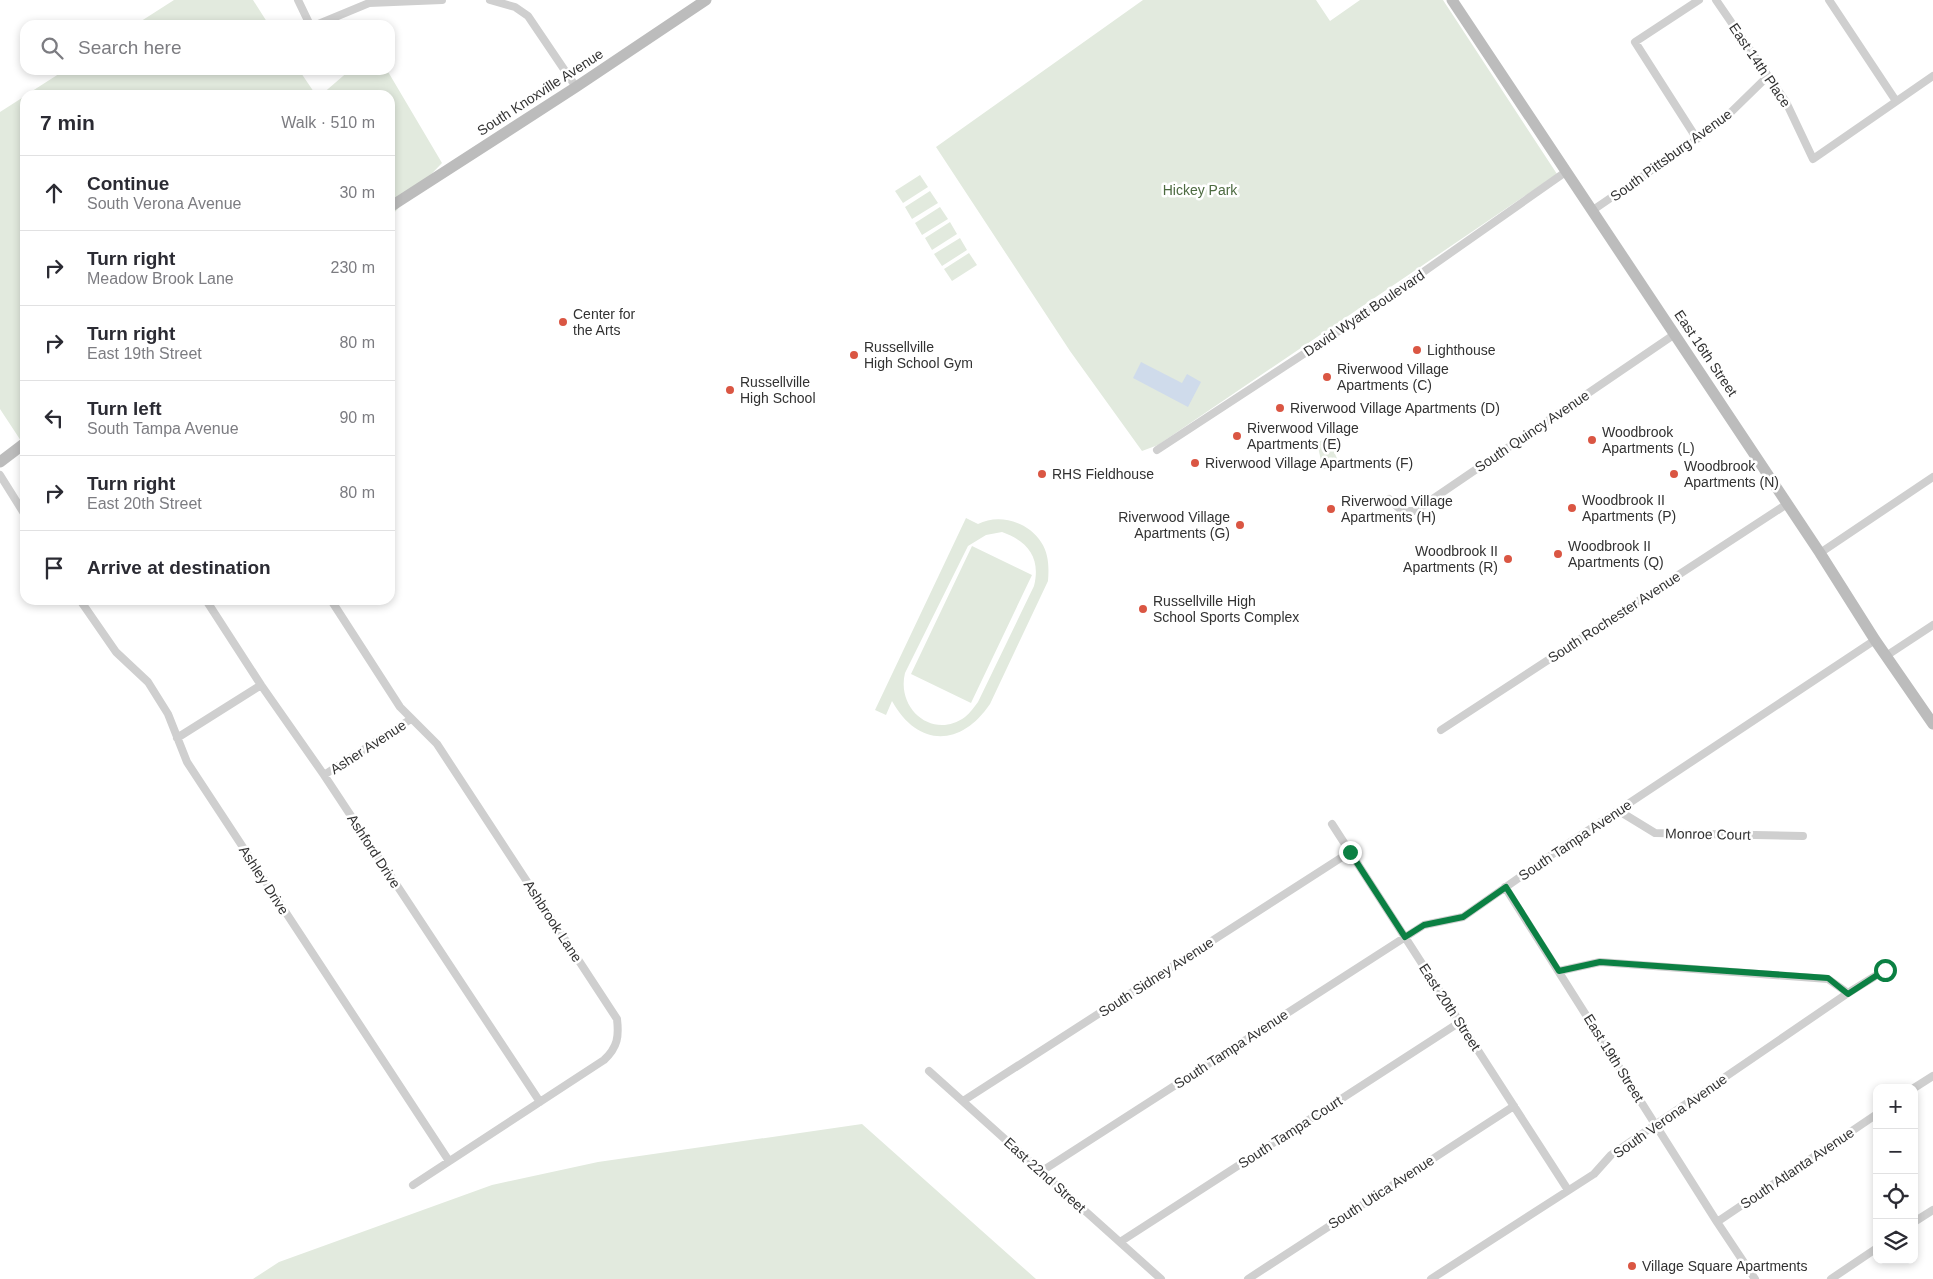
<!DOCTYPE html>
<meta charset="utf-8">
<style>
body{margin:0;font-family:Helvetica,sans-serif;background:#f7f7f7;color:#2b2b33}
.controls{position:absolute;right:15px;bottom:15px;display:grid;overflow:hidden;border-radius:10px;box-shadow:0 2px 8px #0003}
.controls button{width:45px;height:45px;display:grid;place-items:center;padding:0;border:0;border-bottom:1px solid #e1e1e2;background:#fff;color:#2b2b33;font:25px sans-serif}
.stop{position:absolute;width:15px;height:15px;margin:-11px;border:4px solid #0b8043;border-radius:50%;background:#fff}
.stop.end{background:#0b8043;border-color:#fff;box-shadow:0 1px 5px #0008}
.list{margin:0;padding:0;list-style:none}
h2{display:flex;justify-content:space-between;align-items:center;height:65px;margin:0;padding:0 20px;font-size:21px}
h2 small{font-size:16px;font-weight:400;color:#7c7c81}
.list li{display:grid;grid-template-columns:32px 1fr auto;gap:15px;align-items:center;box-sizing:border-box;height:75px;padding:0 20px;border-top:1px solid #e1e1e2}
.list b{display:block;font-size:19px;white-space:nowrap}
.list p{margin:0;font-size:16px;white-space:nowrap;color:#7c7c81}
.list em{font-size:16px;font-style:normal;color:#7c7c81}
.icon{flex:none;width:28px;height:28px;fill:none;stroke:currentColor;stroke-width:2;stroke-linecap:round;stroke-linejoin:round}
.map{position:relative;flex:none;width:1933px;height:1279px;overflow:hidden}
.search{position:absolute;background:#fff;box-shadow:0 2px 8px #0003;left:20px;top:20px;width:375px;height:55px;display:flex;align-items:center;gap:12px;box-sizing:border-box;padding:0 18px;border-radius:15px;color:#7c7c81;font-size:19px}
.panel{position:absolute;background:#fff;box-shadow:0 2px 8px #0003;left:20px;top:90px;width:375px;height:515px;border-radius:15px}
.map>svg:first-child{display:block}
.green{fill:#e2eade;fill-rule:evenodd}
.water{fill:#cfdbeb}
.lines{fill:none;stroke-linecap:round;stroke-linejoin:round}
.street{stroke:#cfcfcf;stroke-width:8}
.secondary{stroke:#bcbcbc;stroke-width:11}
.route{stroke:#0b8043;stroke-width:6}
.poi-dot{fill:#da5643;stroke:#fff;stroke-width:2}
.labels{text-anchor:middle;stroke-width:5;stroke-linejoin:round;paint-order:stroke}
.street-label{font-size:14px;fill:#323232;stroke:#fff}
.park-label{font-size:14px;fill:#4d6b41;stroke:#fff}
.poi-label{font-size:14px;fill:#323232;stroke:#fff;text-anchor:start}
</style>
<div class="map">
<svg width="1933" height="1279" viewBox="0 0 1933 1279">
<rect width="100%" height="100%" fill="#fff"/>
<path class="green" d="M174 0H253L269 25H135Z
M1143 0H1316L1330 21 1360 0H1443L1557 174 1158 445 1142 451 1070 351 936 147Z
M65 70H299L316 95H26Z
M350 70H387L442 163 390 217V95H321Z
M25 96V447L0 409V112Z
M920 175 928 187 903 203 895 191Z
M930 191 938 203 912 219 905 207Z
M940 207 948 219 922 235 915 223Z
M950 222 957 234 932 250 925 238Z
M960 238 967 250 942 266 934 254Z
M969 253 977 265 952 281 944 269Z
M1328 437 1341 468 1323 469 1317 443Z
M966 518 978 524C999 513 1029 522 1041 542 1049 554 1049 568 1048 581L990 704C961 747 918 748 892 701L886 715 875 710ZM1002 532C1028 541 1041 558 1034 586L978 702C974 707 970 713 965 717 934 740 896 710 905 673L968 546 986 535Z
M972 546 1032 575 971 703 911 674Z
M862 1124 1036 1279H253L279 1262 492 1185 598 1162Z"/>
<path class="water" d="M1141 362 1182 383 1187 374 1201 382 1188 407 1133 378Z"/>
<g class="lines">
<path class="street" d="M298 0 310 25
M490 0 515 7 528 16 576 87
M1716 0 1786 102 1813 159 1933 76
M1829 0 1896 101
M316 25 369 3 442 0
M1697 139 1635 42 1699 0
M1593 210 1697 139 1726 117 1768 76
M1157 450 1345 327 1567 171
M0 475 25 515
M1389 499 1402 511H1415L1675 334
M1820 553 1933 477
M80 600 116 652 148 682 168 714 187 762 449 1161
M206 600 261 685 324 775 540 1102
M331 600 400 707 437 744 617 1019C619 1036 618 1047 604 1060L413 1185
M1886 656 1933 625
M1441 730 1787 504
M177 738 261 685
M324 775 411 719
M1619 811 1655 833 1803 836
M1332 824 1568 1190
M1505 887 1717 1222 1755 1279
M1559 971 1600 962 1828 979 1848 993
M929 1071 1161 1279
M1914 1088 1933 1076
M963 1101 1350 852
M1042 1171 1424 925 1463 917 1560 849 1875 640
M1717 1222 1877 1114
M1914 1222 1933 1210
M1120 1242 1460 1022
M1248 1279 1514 1106
M1431 1279 1594 1174 1611 1155 1848 993 1885 970
M1831 1279 1877 1248"/>
<path class="secondary" d="M1452 0 1820 553 1875 640 1933 724
M390 207 576 87 706 0
M0 462 25 443"/>
</g>
<g class="lines">
<path class="route" d="M1350 852 1405 937 1424 925 1463 917 1506 887 1559 971 1600 962 1828 978 1848 994 1885 970"/>
</g>
<g class="poi-dot">
<circle cx="563" cy="322" r="5"/>
<circle cx="1417" cy="350" r="5"/>
<circle cx="854" cy="355" r="5"/>
<circle cx="1327" cy="377" r="5"/>
<circle cx="730" cy="390" r="5"/>
<circle cx="1280" cy="408" r="5"/>
<circle cx="1237" cy="436" r="5"/>
<circle cx="1592" cy="440" r="5"/>
<circle cx="1195" cy="463" r="5"/>
<circle cx="1042" cy="474" r="5"/>
<circle cx="1674" cy="474" r="5"/>
<circle cx="1572" cy="508" r="5"/>
<circle cx="1331" cy="509" r="5"/>
<circle cx="1240" cy="525" r="5"/>
<circle cx="1558" cy="554" r="5"/>
<circle cx="1508" cy="559" r="5"/>
<circle cx="1143" cy="609" r="5"/>
<circle cx="1632" cy="1266" r="5"/>
</g>
<g class="labels">
<g class="street-label">
<text transform="translate(1760 65) rotate(56)" y="5">East 14th Place</text>
<text transform="translate(540 92) rotate(-33)" y="5">South Knoxville Avenue</text>
<text transform="translate(1671 155) rotate(-36)" y="5">South Pittsburg Avenue</text>
<text transform="translate(1364 313) rotate(-34)" y="5">David Wyatt Boulevard</text>
<text transform="translate(1706 353) rotate(56)" y="5">East 16th Street</text>
<text transform="translate(1532 431) rotate(-34)" y="5">South Quincy Avenue</text>
<text transform="translate(1614 617) rotate(-33)" y="5">South Rochester Avenue</text>
<text transform="translate(368 747) rotate(-33)" y="5">Asher Avenue</text>
<text transform="translate(1708 834) rotate(1)" y="5">Monroe Court</text>
<text transform="translate(1575 840) rotate(-34)" y="5">South Tampa Avenue</text>
<text transform="translate(374 851) rotate(57)" y="5">Ashford Drive</text>
<text transform="translate(264 880) rotate(57)" y="5">Ashley Drive</text>
<text transform="translate(553 921) rotate(57)" y="5">Ashbrook Lane</text>
<text transform="translate(1156 977) rotate(-33)" y="5">South Sidney Avenue</text>
<text transform="translate(1450 1007) rotate(57)" y="5">East 20th Street</text>
<text transform="translate(1231 1049) rotate(-33)" y="5">South Tampa Avenue</text>
<text transform="translate(1614 1058) rotate(58)" y="5">East 19th Street</text>
<text transform="translate(1670 1116) rotate(-35)" y="5">South Verona Avenue</text>
<text transform="translate(1290 1132) rotate(-33)" y="5">South Tampa Court</text>
<text transform="translate(1797 1168) rotate(-34)" y="5">South Atlanta Avenue</text>
<text transform="translate(1045 1175) rotate(42)" y="5">East 22nd Street</text>
<text transform="translate(1381 1192) rotate(-33)" y="5">South Utica Avenue</text>
</g>
<g class="park-label">
<text x="1200" y="195">Hickey Park</text>
</g>
<g class="poi-label">
<text x="573" y="319">Center for<tspan x="573" dy="16">the Arts</tspan></text>
<text x="864" y="352">Russellville<tspan x="864" dy="16">High School Gym</tspan></text>
<text x="1427" y="355">Lighthouse</text>
<text x="1337" y="374">Riverwood Village<tspan x="1337" dy="16">Apartments (C)</tspan></text>
<text x="740" y="387">Russellville<tspan x="740" dy="16">High School</tspan></text>
<text x="1290" y="413">Riverwood Village Apartments (D)</text>
<text x="1247" y="433">Riverwood Village<tspan x="1247" dy="16">Apartments (E)</tspan></text>
<text x="1602" y="437">Woodbrook<tspan x="1602" dy="16">Apartments (L)</tspan></text>
<text x="1205" y="468">Riverwood Village Apartments (F)</text>
<text x="1684" y="471">Woodbrook<tspan x="1684" dy="16">Apartments (N)</tspan></text>
<text x="1052" y="479">RHS Fieldhouse</text>
<text x="1582" y="505">Woodbrook II<tspan x="1582" dy="16">Apartments (P)</tspan></text>
<text x="1341" y="506">Riverwood Village<tspan x="1341" dy="16">Apartments (H)</tspan></text>
<text x="1230" y="522" text-anchor="end">Riverwood Village<tspan x="1230" dy="16">Apartments (G)</tspan></text>
<text x="1568" y="551">Woodbrook II<tspan x="1568" dy="16">Apartments (Q)</tspan></text>
<text x="1498" y="556" text-anchor="end">Woodbrook II<tspan x="1498" dy="16">Apartments (R)</tspan></text>
<text x="1153" y="606">Russellville High<tspan x="1153" dy="16">School Sports Complex</tspan></text>
<text x="1642" y="1271">Village Square Apartments</text>
</g>
</g>
</svg>
<div class="controls">
<button>+</button>
<button>−</button>
<button><svg class="icon" aria-label="locate" viewBox="0 0 24 24"><circle cx="12" cy="12" r="6"/><path d="M12 2v4M12 18v4M2 12h4M18 12h4"/></svg></button>
<button><svg class="icon" aria-label="layers" viewBox="0 0 24 24"><path d="M12 4l9 5-9 5-9-5zM3 14l9 5 9-5"/></svg></button>
</div>
<div class="stop" style="left:1885px;top:970px"></div>
<div class="stop end" style="left:1350px;top:852px"></div>
<div class="search"><svg class="icon" aria-label="search" viewBox="0 0 24 24"><circle cx="10" cy="10" r="6"/><path d="M15 15l6 6"/></svg>Search here</div>
<section class="panel">
<h2>7 min<small>Walk · 510 m</small></h2>
<ul class="list">
<li><svg class="icon" aria-label="ahead" viewBox="0 0 24 24"><path d="M12 20V5M6 11l6-6 6 6"/></svg><div><b>Continue</b><p>South Verona Avenue</p></div><em>30 m</em></li>
<li><svg class="icon" aria-label="right" viewBox="0 0 24 24"><path d="M7 20v-9h11M14 6l5 5-5 5"/></svg><div><b>Turn right</b><p>Meadow Brook Lane</p></div><em>230 m</em></li>
<li><svg class="icon" aria-label="right" viewBox="0 0 24 24"><path d="M7 20v-9h11M14 6l5 5-5 5"/></svg><div><b>Turn right</b><p>East 19th Street</p></div><em>80 m</em></li>
<li><svg class="icon" aria-label="left" viewBox="0 0 24 24"><path d="M17 20v-9H6M10 6l-5 5 5 5"/></svg><div><b>Turn left</b><p>South Tampa Avenue</p></div><em>90 m</em></li>
<li><svg class="icon" aria-label="right" viewBox="0 0 24 24"><path d="M7 20v-9h11M14 6l5 5-5 5"/></svg><div><b>Turn right</b><p>East 20th Street</p></div><em>80 m</em></li>
<li><svg class="icon" aria-label="arrive" viewBox="0 0 24 24"><path d="M6 21V4h12l-3 4 3 4H6"/></svg><div><b>Arrive at destination</b></div></li>
</ul>
</section>
</div>
